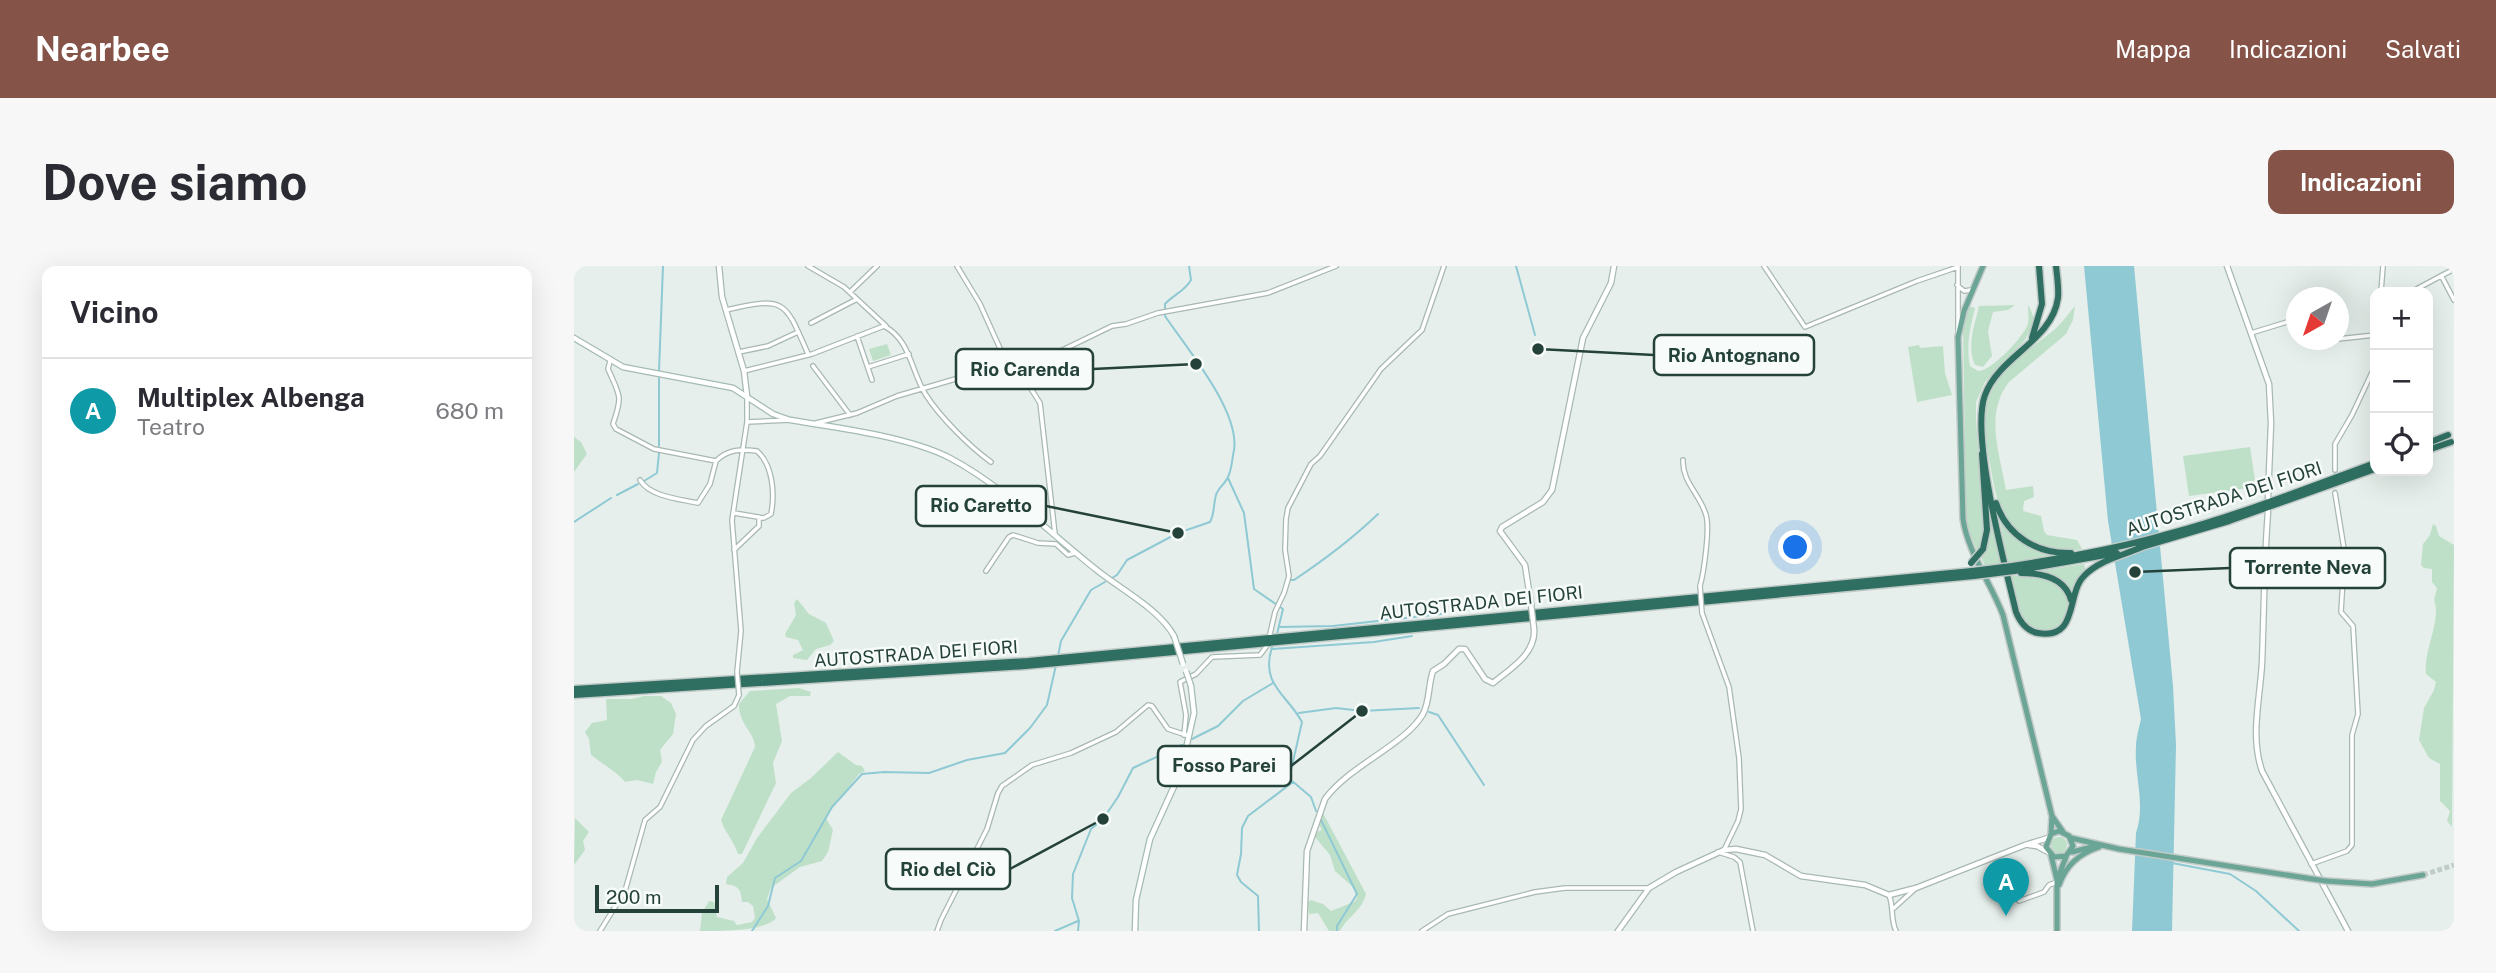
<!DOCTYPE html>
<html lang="it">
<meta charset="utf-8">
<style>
body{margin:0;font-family:"Public Sans",sans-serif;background:#f7f7f7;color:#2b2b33}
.controls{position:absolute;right:21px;top:21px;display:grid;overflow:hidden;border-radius:14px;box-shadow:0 7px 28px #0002}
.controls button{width:63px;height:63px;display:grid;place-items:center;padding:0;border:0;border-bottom:2px solid #e1e1e2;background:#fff;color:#2b2b33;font:35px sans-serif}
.compass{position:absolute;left:1712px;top:21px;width:63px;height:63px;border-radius:50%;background:#fff;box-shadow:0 7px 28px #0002;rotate:220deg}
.scale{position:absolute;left:21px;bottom:18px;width:124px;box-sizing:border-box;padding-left:7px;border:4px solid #24423a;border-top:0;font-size:19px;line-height:24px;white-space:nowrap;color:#24423a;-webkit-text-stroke:5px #f7fbf9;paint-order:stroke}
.you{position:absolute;left:1222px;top:282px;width:24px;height:24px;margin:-18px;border:5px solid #fff;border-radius:50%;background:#1a73e8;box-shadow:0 0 0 10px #1a73e833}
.badge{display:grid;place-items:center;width:46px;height:46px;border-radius:50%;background:#855347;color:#fff;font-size:23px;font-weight:700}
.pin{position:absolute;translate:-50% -58px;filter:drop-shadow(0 2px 4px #0008)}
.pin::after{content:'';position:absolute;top:37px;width:24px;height:21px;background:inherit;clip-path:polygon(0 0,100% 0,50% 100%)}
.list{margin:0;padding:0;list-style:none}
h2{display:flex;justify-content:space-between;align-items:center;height:91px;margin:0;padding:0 28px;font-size:30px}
h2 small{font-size:23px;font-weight:400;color:#7c7c81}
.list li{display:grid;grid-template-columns:46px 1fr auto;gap:21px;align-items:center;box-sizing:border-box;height:105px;padding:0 28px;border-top:2px solid #e1e1e2}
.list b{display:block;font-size:26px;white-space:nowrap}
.list p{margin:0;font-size:23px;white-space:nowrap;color:#7c7c81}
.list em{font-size:23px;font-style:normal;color:#7c7c81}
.icon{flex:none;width:38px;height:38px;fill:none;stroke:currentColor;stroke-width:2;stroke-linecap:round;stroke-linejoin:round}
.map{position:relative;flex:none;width:1880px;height:665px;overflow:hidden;border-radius:14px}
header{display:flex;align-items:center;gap:42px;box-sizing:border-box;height:98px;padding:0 35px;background:#855347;color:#fff}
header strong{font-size:33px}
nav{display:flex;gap:38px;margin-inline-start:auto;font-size:24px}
.intro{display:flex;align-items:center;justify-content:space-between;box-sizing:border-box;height:168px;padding:0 42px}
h1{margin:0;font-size:49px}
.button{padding:18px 32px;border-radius:14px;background:#855347;color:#fff;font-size:24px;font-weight:700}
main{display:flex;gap:42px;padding:0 42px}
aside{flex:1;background:#fff;border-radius:14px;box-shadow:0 7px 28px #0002}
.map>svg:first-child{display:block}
.green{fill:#bfe0c8}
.water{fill:#8ec9d4}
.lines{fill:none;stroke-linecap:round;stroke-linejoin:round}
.stream{stroke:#8ec9d4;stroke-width:2}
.minor-tunnel{stroke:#bfccc8;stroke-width:3.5;stroke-dasharray:3.5 2;stroke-linecap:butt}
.primary-tunnel{stroke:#bfccc8;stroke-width:5;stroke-dasharray:5 2.5;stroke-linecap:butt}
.minor-casing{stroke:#a8b8b2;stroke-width:6}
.tertiary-casing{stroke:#a8b8b2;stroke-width:7}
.secondary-casing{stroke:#a4bbb3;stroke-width:7}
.primary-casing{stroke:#c2cac8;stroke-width:8}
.motorway-casing{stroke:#c2cac8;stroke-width:9}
.minor{stroke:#fff;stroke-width:3.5}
.tertiary{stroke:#fff;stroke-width:4.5}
.secondary{stroke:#fff;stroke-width:4.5}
.primary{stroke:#6aa596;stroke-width:5}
.motorway{stroke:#2f6f62;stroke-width:6}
.minor-bridge-casing{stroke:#a8b8b2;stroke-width:6;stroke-linecap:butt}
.tertiary-bridge-casing{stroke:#a8b8b2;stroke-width:7;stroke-linecap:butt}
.secondary-bridge-casing{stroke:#a4bbb3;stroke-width:7;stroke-linecap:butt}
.primary-bridge-casing{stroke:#c2cac8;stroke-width:8;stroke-linecap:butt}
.motorway-bridge-casing{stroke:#c2cac8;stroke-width:9;stroke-linecap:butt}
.minor-bridge{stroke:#fff;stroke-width:3.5}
.tertiary-bridge{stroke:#fff;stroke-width:4.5}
.secondary-bridge{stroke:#fff;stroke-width:4.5}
.primary-bridge{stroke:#6aa596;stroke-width:5}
.motorway-bridge{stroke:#2f6f62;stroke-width:6}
.labels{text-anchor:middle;stroke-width:5;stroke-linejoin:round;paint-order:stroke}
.street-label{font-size:18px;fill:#24423a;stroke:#f7fbf9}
.leader{fill:none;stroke:#24423a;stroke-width:2.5}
.callout-dot{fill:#24423a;stroke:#f7fbf9;stroke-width:2.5}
.callout{fill:#f7fbf9;stroke:#24423a;stroke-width:2.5}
.callout-label{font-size:19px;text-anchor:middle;font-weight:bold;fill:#24423a}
</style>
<header>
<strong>Nearbee</strong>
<nav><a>Mappa</a><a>Indicazioni</a><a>Salvati</a></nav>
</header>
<div class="intro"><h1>Dove siamo</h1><a class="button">Indicazioni</a></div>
<main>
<aside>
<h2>Vicino<small></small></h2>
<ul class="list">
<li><span class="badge" style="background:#0f9aa8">A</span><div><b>Multiplex Albenga</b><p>Teatro</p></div><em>680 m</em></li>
</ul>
</aside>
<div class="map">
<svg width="1880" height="665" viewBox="0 0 1880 665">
<rect width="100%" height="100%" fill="#e6efeb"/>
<path class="green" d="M1441 39 1434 44 1419 46 1414 65 1418 90 1409 101 1401 99C1392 81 1401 58 1405 40Z
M1394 40 1401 42C1396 62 1392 79 1396 100L1404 105C1416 106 1446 74 1452 62 1456 56 1454 48 1454 41L1455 40 1461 55 1451 74 1411 116 1402 136V154L1411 265 1404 286 1392 260 1389 57Z
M1501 40 1499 54 1492 68 1435 116C1410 148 1426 188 1432 224L1459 220 1460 231 1450 235 1449 245 1467 250 1470 265 1473 269 1503 274 1508 283C1476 290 1442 275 1428 245 1421 231 1419 213 1416 198 1411 172 1406 148 1418 124 1431 98 1458 82 1480 64 1488 57 1494 48 1501 40Z
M313 78 317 89 299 95 295 83Z
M1345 79 1346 82 1369 80 1371 107 1378 129 1343 136 1334 81Z
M0 171 7 176 13 188 0 206Z
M1676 181 1682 221 1615 230 1609 190Z
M1409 208 1429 297 1411 300 1407 291C1421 268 1412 234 1409 208Z
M1426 256 1464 284 1481 290 1434 297Z
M1859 258 1862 260 1865 270 1880 279 1878 561 1873 555 1876 545 1866 535V498L1855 492 1845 474 1850 442 1860 424 1862 416 1852 408C1849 384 1868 354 1860 334L1863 322 1858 316V303L1850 302 1847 299 1849 278 1856 269Z
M1510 298 1512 306 1498 327 1485 313 1467 307 1466 305Z
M1437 310C1462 308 1492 311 1496 340 1494 345 1492 352 1489 356 1476 375 1450 361 1444 344 1441 334 1440 321 1437 310Z
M223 333 235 348 252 357 260 375 256 379 242 383 233 394 219 392V389L229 384 224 374 212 371 211 368 222 349 220 337Z
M225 422 237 426 236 430H216L202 438 208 475 199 497 202 517 168 588H164C160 575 151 567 147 554L181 481C180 464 165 460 165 438L176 425Z
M70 430H87L97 437 102 448 99 468 86 484 88 496 82 506 79 518 63 514 51 516C42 505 28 498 17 489L15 473 11 466 18 457 33 454 32 433H58Z
M264 486 282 499 288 500 291 505 285 508 253 549V554L259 564 254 586 248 595 226 601 197 622 193 633 202 652C192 665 147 665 126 665L128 647 135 635 140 636 143 651 160 655 163 659 178 656 181 652 179 640 174 636H168C167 623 165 620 152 618L153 611 169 597 183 572 217 527 237 512Z
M749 547 792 628C788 645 774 650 766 665H755L744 647 735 648 734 636 737 634 749 638 757 645 780 636 783 632 779 621 761 605 756 589 741 571 743 566 748 564 744 556Z
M1 552 15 566 9 575 11 584 0 599Z
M1477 579a8 8 0 1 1 16 0a8 8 0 1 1-16 0Z"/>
<path class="water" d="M1510 0H1560L1599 420 1602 479 1598 665H1558L1562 567C1572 538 1560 510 1562 481 1562 472 1565 462 1567 453L1534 255Z"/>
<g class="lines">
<path class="stream" d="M942 0 961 69
M963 77 964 83
M85 105 89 0
M85 112V180
M654 212 670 247 680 323 709 343 703 368
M70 215 83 207 85 187
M43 229 64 218
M0 256 37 232
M538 312 543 309 553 294 604 267 636 256C641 247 639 239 642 229 644 222 651 218 654 211 658 203 658 193 660 184 666 145 613 83 591 50V38C600 28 610 26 617 14L615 0
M716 314H720C750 294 778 273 804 248
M705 361 759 360 867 348
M698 381C686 419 713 428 728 456L716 509 717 514 737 531 742 545
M698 383 800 376 838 370
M484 390 487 375 517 324 531 316
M855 446 864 449 910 519
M725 447 762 442 788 445 845 442
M618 473 644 460 669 435 699 417
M747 554 783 628 763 660V665
M1598 597 1656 608 1682 625 1725 665
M178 665 194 640 201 612 227 595 258 541 288 508 310 506 355 507 393 494 431 487 456 462 473 439 482 399
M481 665 504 655
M504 665 505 655 498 632 499 608 517 563 529 553 544 531 559 502 608 479
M685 665 684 630 667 616 663 609 667 588 668 562 674 550 719 516"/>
<path class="minor-tunnel" d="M1761 227V204"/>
<path class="primary-tunnel" d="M1849 609 1880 599"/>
<defs>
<path id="minor" d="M234 0 270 21 312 60
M383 0 406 38 433 98 439 108 454 118 466 137 481 268
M1190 0 1231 61 1343 15 1384 1
M1868 11 1880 34
M1383 19 1390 25 1397 24
M276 26 303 0
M1807 26 1809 0
M1837 26 1880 3
M152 44C212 30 211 35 234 88
M237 57 283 33
M1384 66V0
M1677 67 1713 56H1722
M283 70 298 114
M1764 73 1801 69
M165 86 194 80 224 66
M36 95 34 103C46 130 49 129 39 158L42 163 80 183 142 195 136 218 124 237C106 233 76 231 66 214
M239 100 276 149
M294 101 335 88
M170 105 238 88 310 60C337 74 337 106 352 129 366 151 396 181 417 196
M439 108 538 60 552 58 584 47 694 27 762 0
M173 156 216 154
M242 157 283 147 323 130 433 98
M1109 194C1108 216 1126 228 1132 249 1136 262 1130 306 1126 320
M142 195C154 183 167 183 183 185 199 199 201 228 197 248L190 252 160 247
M1761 204V178L1778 149 1801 100
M1761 227 1771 289 1769 293
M160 284 185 260V251
M1693 289 1765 292 1770 296 1767 346 1779 360 1784 448 1778 469V579L1773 585 1737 598
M412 305 435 271 439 269 464 277 482 278 494 289 501 287
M1128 347 1155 421 1165 492 1167 543 1164 555 1150 584
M696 368 701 346 710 327 715 310 711 284 712 253 714 242 737 198 746 190 807 103 848 64 870 0
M163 406 167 365 158 254 173 156V130
M610 469 612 449 606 416 622 408 638 391 686 389 692 381
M1144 586 1160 591 1166 596 1179 665
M1315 629C1320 641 1316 652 1322 665
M1445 635 1470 626 1475 619 1483 616
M1320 642 1342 622
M26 665 51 625 71 554 86 541 119 474 132 460 160 440 165 429
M363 665 367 654 413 563 424 527 428 520 458 499 497 487 542 466 574 439 578 440 594 463 615 470
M848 665 874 648 961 626 991 622H1075"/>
<path id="tertiary" d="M145 0 148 31 170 105 173 130
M1653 0 1695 118 1697 157 1694 231
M1694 246C1690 296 1690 347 1688 397 1686 433 1676 470 1688 505L1774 665
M957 338 951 299 926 265 928 261 969 236 978 224 1009 72 1037 17 1040 0
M1455 579 1463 580 1474 586
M730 665 733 585 751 533C776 499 831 479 849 448 856 435 854 419 859 405L870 398 885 383H891L911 413 919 417C936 403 962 388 960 363
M1044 665 1075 622 1102 606 1150 584 1162 583 1191 589 1227 610 1291 619 1315 629 1342 622 1451 579 1474 572"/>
<path id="secondary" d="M0 72 49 101 159 122 199 148 216 154C261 161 336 171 376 192 429 220 477 268 524 305 548 324 586 344 600 370
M561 665 562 634 576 573 607 505 620 447 617 420"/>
<path id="primary" d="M1409 0 1390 45 1384 71 1389 253C1394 287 1417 317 1429 349L1478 550 1477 568 1472 581 1480 591 1492 590 1499 580 1495 570 1485 565 1477 568
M1478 550 1489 566
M1497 572 1545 583 1732 612
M1498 586 1518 581
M1477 589 1483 614V665
M1484 611 1492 591
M1752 615 1798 618 1849 609
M1485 619C1492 599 1505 588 1525 581"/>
<path id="motorway" d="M1482 0C1483 10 1485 22 1484 32 1478 75 1425 90 1411 129 1396 169 1431 299 1442 346 1446 356 1453 365 1464 367 1505 374 1492 328 1510 310 1525 294 1548 290 1568 281
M1458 72 1468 38 1465 0
M1854 177 1874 169
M1854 184 1877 176
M1408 188 1413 264 1409 283
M1422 237C1433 270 1463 288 1497 287
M1564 282 1655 255 1801 203
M1438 300C1490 292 1543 283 1594 268 1665 249 1733 222 1801 197
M1440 305 1543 287
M1447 307C1467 307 1491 311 1497 334
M0 423 454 395 1398 305
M0 429 452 400 1400 310"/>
</defs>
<use href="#minor" class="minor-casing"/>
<use href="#tertiary" class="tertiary-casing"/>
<use href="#secondary" class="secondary-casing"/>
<use href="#primary" class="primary-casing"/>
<use href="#motorway" class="motorway-casing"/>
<use href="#minor" class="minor"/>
<use href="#tertiary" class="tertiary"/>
<use href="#secondary" class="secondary"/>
<use href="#primary" class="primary"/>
<use href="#motorway" class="motorway"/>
<defs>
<path id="minor-bridge" d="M1126 320 1128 347
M163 406 165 429"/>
<path id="tertiary-bridge" d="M957 338 960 363"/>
<path id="secondary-bridge" d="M600 370 609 398
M612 405 617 420"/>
<path id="primary-bridge" d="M1732 612 1752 615"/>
<path id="motorway-bridge" d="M1397 297 1409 283
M1398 305 1438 300
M1400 310 1440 305"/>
</defs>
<use href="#minor-bridge" class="minor-bridge-casing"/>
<use href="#tertiary-bridge" class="tertiary-bridge-casing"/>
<use href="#secondary-bridge" class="secondary-bridge-casing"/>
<use href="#primary-bridge" class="primary-bridge-casing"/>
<use href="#motorway-bridge" class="motorway-bridge-casing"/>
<use href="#minor-bridge" class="minor-bridge"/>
<use href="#tertiary-bridge" class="tertiary-bridge"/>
<use href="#secondary-bridge" class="secondary-bridge"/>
<use href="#primary-bridge" class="primary-bridge"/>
<use href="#motorway-bridge" class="motorway-bridge"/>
</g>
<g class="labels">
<g class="street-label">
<text transform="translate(1650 233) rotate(-18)" y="6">AUTOSTRADA DEI FIORI</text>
<text transform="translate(907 337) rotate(-6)" y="6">AUTOSTRADA DEI FIORI</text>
<text transform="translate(342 388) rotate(-4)" y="6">AUTOSTRADA DEI FIORI</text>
</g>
</g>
<path class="leader" d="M964 83L1080 89M622 98L519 103M604 267L472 240M1561 306L1656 302M788 445L717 500M529 553L436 603"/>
<g class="callout-dot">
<circle cx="964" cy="83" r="7"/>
<circle cx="622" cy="98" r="7"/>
<circle cx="604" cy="267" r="7"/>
<circle cx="1561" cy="306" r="7"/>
<circle cx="788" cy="445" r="7"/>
<circle cx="529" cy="553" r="7"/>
</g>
<g class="callout">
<rect x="1080" y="69" width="160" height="40" rx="7"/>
<rect x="382" y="83" width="137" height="40" rx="7"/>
<rect x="342" y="220" width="130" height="40" rx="7"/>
<rect x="1656" y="282" width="155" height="40" rx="7"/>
<rect x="584" y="480" width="133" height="40" rx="7"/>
<rect x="312" y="583" width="124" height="40" rx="7"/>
</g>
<g class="callout-label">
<text x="1160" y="96">Rio Antognano</text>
<text x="451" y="110">Rio Carenda</text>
<text x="407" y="246">Rio Caretto</text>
<text x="1734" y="308">Torrente Neva</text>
<text x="650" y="506">Fosso Parei</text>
<text x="374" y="610">Rio del Ciò</text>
</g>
</svg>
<div class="controls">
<button>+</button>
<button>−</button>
<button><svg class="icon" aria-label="locate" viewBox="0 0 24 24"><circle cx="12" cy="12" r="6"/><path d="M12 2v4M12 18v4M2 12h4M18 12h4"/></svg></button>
</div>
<svg class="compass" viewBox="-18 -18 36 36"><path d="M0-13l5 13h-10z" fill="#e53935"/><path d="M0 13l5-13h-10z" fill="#7c7c81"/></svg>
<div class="scale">200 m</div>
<div class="you"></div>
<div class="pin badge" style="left:1432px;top:650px;background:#0f9aa8">A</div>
</div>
</main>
